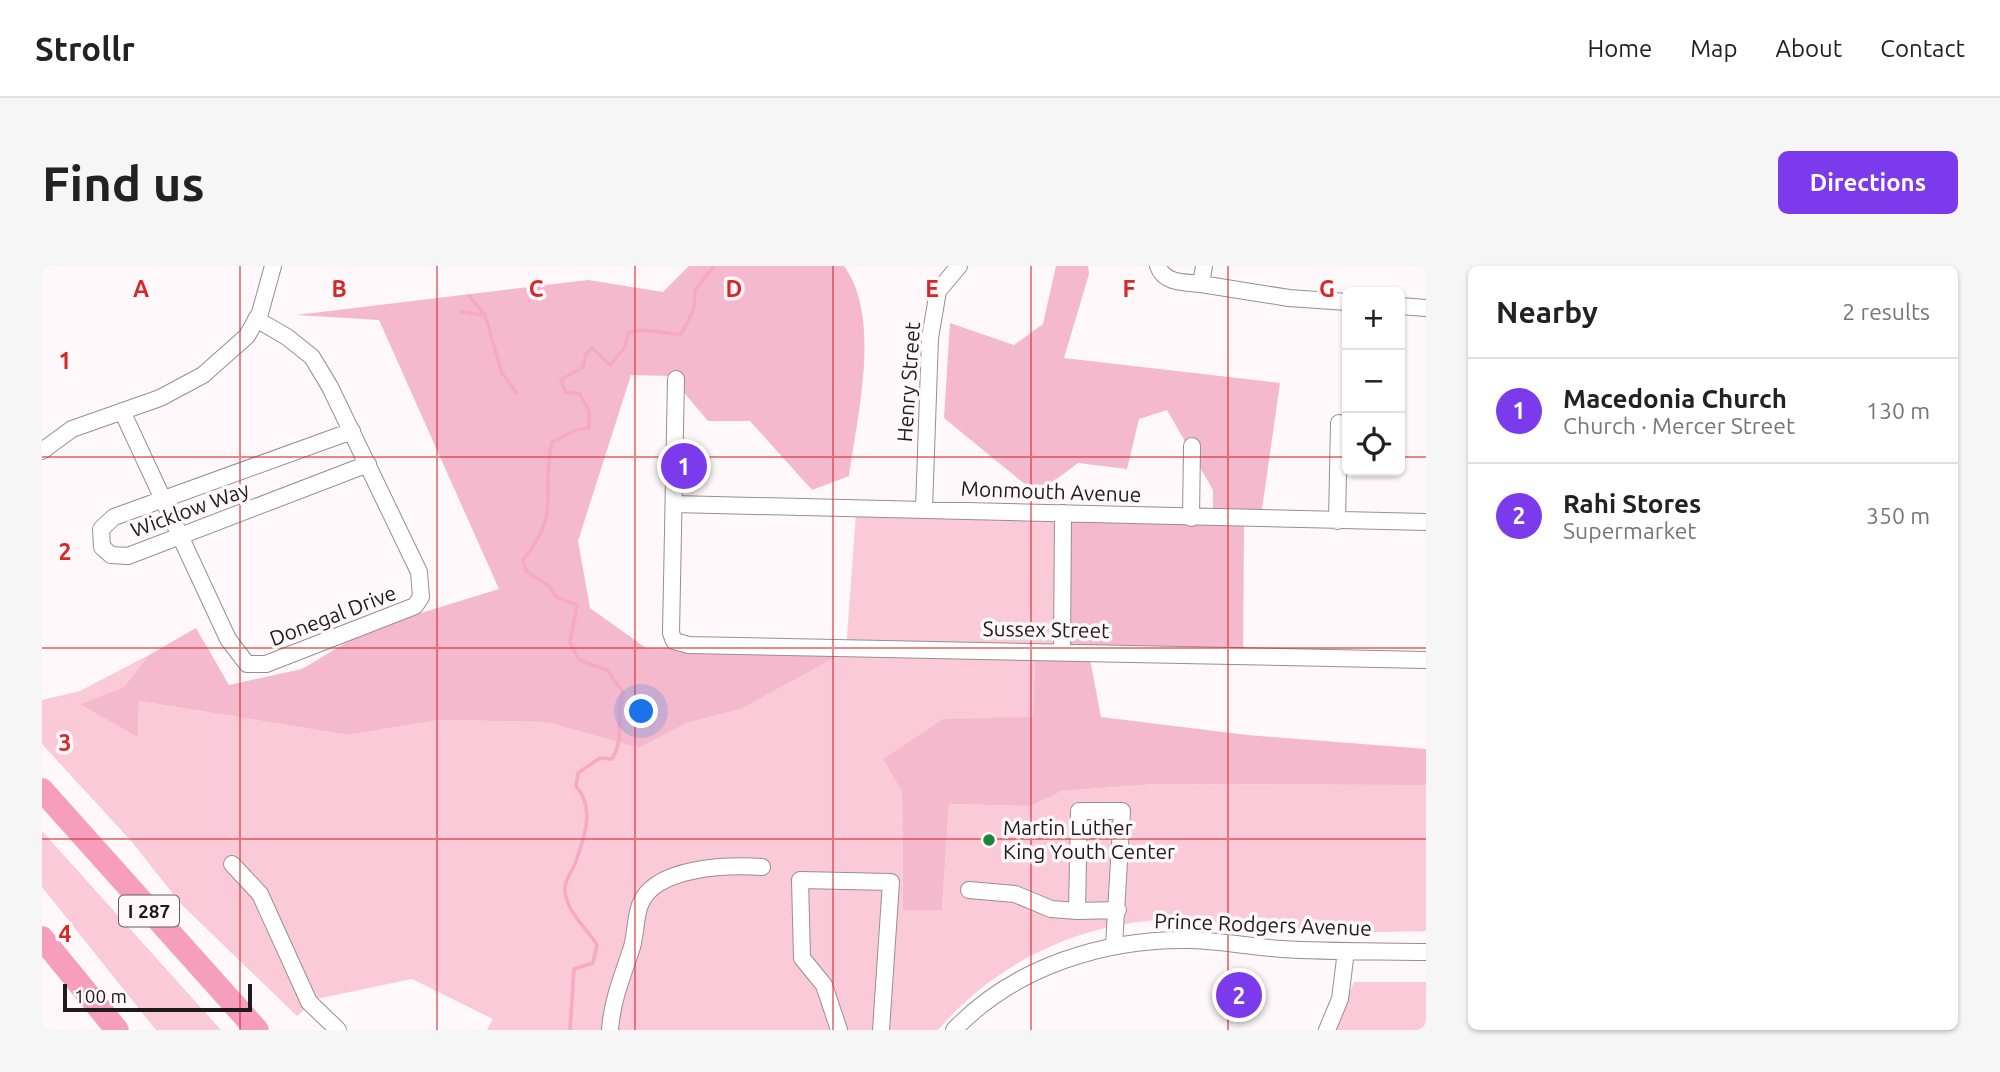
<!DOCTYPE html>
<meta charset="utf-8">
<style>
body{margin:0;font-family:Ubuntu,sans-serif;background:#f6f6f6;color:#222}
.controls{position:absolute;right:21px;top:21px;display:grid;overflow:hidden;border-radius:10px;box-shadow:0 2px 5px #0004}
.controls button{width:63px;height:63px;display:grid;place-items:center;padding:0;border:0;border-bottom:2px solid #e0e0e0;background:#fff;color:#222;font:35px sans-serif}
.scale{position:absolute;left:21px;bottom:18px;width:189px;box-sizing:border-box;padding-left:7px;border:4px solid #1f1a1b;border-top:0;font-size:19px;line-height:24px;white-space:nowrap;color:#1f1a1b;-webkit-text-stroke:5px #fef8fa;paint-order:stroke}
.you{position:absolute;left:600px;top:446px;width:24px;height:24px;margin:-18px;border:5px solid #fff;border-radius:50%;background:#1a73e8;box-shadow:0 0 0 10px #1a73e833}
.badge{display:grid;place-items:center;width:46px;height:46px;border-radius:50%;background:#7c3aed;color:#fff;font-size:23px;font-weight:700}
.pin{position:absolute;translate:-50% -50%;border:4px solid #fff;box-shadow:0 2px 7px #0006}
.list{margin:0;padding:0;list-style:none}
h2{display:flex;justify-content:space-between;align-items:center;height:91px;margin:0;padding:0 28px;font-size:30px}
h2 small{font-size:23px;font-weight:400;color:#767676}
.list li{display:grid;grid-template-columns:46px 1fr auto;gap:21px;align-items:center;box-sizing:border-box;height:105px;padding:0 28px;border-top:2px solid #e0e0e0}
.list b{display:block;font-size:26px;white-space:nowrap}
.list p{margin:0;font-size:23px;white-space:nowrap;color:#767676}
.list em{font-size:23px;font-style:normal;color:#767676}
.icon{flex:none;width:38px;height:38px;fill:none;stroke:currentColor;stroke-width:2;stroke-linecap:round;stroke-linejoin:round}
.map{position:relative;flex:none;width:1384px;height:764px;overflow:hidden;border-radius:10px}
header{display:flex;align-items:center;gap:42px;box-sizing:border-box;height:98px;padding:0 35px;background:#fff;border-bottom:2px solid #e0e0e0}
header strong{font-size:33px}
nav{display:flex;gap:38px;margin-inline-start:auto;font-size:24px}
.intro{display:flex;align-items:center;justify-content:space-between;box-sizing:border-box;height:168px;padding:0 42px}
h1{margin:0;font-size:49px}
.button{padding:18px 32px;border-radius:10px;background:#7c3aed;color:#fff;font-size:24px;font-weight:700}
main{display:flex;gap:42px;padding:0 42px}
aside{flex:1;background:#fff;border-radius:10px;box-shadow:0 2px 5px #0004}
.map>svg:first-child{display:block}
.green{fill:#fbcad9}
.forest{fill:#f4b9cc}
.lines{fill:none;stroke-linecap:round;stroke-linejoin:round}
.stream{stroke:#f7a9c3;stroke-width:3.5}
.minor-casing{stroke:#9a8d91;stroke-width:18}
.highway-casing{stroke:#d7d6d6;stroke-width:24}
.minor{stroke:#fff;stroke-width:16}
.highway{stroke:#f79ebd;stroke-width:23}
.grid{fill:none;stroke:#d62828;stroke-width:2;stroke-opacity:0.55}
.poi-dot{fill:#1d8439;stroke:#fef8fa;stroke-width:2.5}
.labels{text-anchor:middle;stroke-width:7;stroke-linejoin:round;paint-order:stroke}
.shield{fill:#fef8fa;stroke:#625d5e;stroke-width:2}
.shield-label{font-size:19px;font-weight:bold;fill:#1f1a1b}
.street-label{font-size:21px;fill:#1f1a1b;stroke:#fef8fa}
.poi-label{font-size:21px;fill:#1f1a1b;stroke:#fef8fa;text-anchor:start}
.grid-label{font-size:23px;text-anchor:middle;font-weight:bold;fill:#d62828;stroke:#fef8fa;stroke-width:7;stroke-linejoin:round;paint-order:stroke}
</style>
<header>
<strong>Strollr</strong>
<nav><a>Home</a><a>Map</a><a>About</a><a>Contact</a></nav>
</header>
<div class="intro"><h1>Find us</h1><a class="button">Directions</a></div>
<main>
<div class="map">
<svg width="1384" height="764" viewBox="0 0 1384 764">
<rect width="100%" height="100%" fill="#fef8fa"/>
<path class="green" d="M814 246 1026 251 1023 391H993L991 452 901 453 860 525 861 643 900 644 907 538 989 540 1020 525 1113 518 1384 519V665C1343 666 1302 667 1262 666 1221 664 1180 655 1140 654 1048 651 954 695 896 764H445L451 753 370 713 274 733 255 750 139 638 90 576 0 478V434L38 425 107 389 82 421 39 438 96 470 97 435 306 469 398 454 504 456 597 482 645 457 699 443 804 385Z
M0 565 179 764H114L0 621Z
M1312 716H1384V764H1290Z"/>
<path class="forest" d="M647 0H802C840 52 815 150 807 210L770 224 708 155H666L628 110 589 109 536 275 548 342 604 382 805 385 699 443 645 457 597 482 504 456 398 454 306 469 97 435 96 471 38 438 82 421 107 389 154 362 187 419 260 403 327 363 457 323 337 54 254 49 546 14 621 26Z
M1014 0H1046L1047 8 1022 92 1238 117 1218 257 1202 258 1201 392 1047 388 1059 451 1205 469 1384 483V519L1113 518 1020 525 989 540 907 538 900 644H861L860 525 841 493 901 453 991 451 993 390 1022 391 1026 251 1171 256V224L1125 144 1097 153 1085 203 1036 197 995 228 902 152 908 57 972 79 1001 58Z"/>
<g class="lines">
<path class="stream" d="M427 30 443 49 460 107 475 127
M419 46 443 49
M528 764 532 703 551 697 555 679C544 661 523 645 523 623 522 615 530 605 533 598 542 571 554 544 534 520L536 507 558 492 570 493C583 471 574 449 581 426L565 404 537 394 528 376 535 339 514 331 508 321 484 305 481 293C521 247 498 225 510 176L534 164 547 162V145L538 128 523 126 519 114 541 101 544 88 550 82 568 99 583 81 586 67C601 60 622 69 639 68L652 43 653 24 672 0"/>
<defs>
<path id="minor" d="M1116 0C1122 18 1143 16 1159 18L1162 0
M1159 18 1247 32 1305 36
M1358 40 1384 42
M634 113 629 367 632 375 647 379 1384 394
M80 145 186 373 205 398H224L373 340 379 331 377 306 288 121 270 91 245 71 214 53
M310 165 72 251 59 263 60 281 69 289 86 290 326 198
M0 185 30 163 118 132 161 109 205 70 218 47 231 0
M632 238 1384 256
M882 243 888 72 896 25 917 0
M1149 252 1150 180
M1295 255 1297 157
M1020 385 1021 247
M190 598 218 628 267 736 296 764
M927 624 973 628 1009 643 1035 645
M1072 680 1080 545H1037L1035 645 1076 644
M568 764C570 734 581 709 590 681 594 667 593 652 598 639 612 600 687 599 720 601
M797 764 782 719 760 692 758 614 849 616 839 764
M912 764C973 700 1064 672 1150 674 1180 675 1210 681 1240 683 1288 686 1336 685 1384 686
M1285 764 1298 733 1304 685"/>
<path id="highway" d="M0 524 215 764
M0 672 75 764"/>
</defs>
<use href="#minor" class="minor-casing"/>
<use href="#highway" class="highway-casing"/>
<use href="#minor" class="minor"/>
<use href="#highway" class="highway"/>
</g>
<path class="grid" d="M198 0V764M395 0V764M593 0V764M791 0V764M989 0V764M1186 0V764M0 191H1305M1358 191H1384M0 382H1384M0 573H1384"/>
<circle class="poi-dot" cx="947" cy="574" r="7"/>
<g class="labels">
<rect class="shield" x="77" y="629.5" width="60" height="31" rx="5"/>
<g class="shield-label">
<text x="107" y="652">I 287</text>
</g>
<g class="street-label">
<text transform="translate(867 116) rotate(-86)" y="7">Henry Street</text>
<text transform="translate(1009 226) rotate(2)" y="7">Monmouth Avenue</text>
<text transform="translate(148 244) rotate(-20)" y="7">Wicklow Way</text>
<text transform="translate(291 350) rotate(-21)" y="7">Donegal Drive</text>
<text transform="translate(1004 364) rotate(1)" y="7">Sussex Street</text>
<text transform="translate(1221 659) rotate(2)" y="7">Prince Rodgers Avenue</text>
</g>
<g class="poi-label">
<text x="961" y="569">Martin Luther<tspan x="961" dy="24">King Youth Center</tspan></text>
</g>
</g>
<g class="grid-label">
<text x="99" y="31">A</text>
<text x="297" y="31">B</text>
<text x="494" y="31">C</text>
<text x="692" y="31">D</text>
<text x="890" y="31">E</text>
<text x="1087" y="31">F</text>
<text x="1285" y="31">G</text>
<text x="23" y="103">1</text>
<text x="23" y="294">2</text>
<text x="23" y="485">3</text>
<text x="23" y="676">4</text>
</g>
</svg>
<div class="controls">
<button>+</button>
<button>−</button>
<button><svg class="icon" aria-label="locate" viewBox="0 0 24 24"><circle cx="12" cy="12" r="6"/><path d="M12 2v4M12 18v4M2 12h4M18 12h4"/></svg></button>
</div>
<div class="scale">100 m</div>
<div class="you"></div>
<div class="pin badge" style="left:642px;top:200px">1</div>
<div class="pin badge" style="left:1197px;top:729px">2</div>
</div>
<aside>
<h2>Nearby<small>2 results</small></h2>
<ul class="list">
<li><span class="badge">1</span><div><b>Macedonia Church</b><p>Church · Mercer Street</p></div><em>130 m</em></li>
<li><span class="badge">2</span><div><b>Rahi Stores</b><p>Supermarket</p></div><em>350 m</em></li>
</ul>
</aside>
</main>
